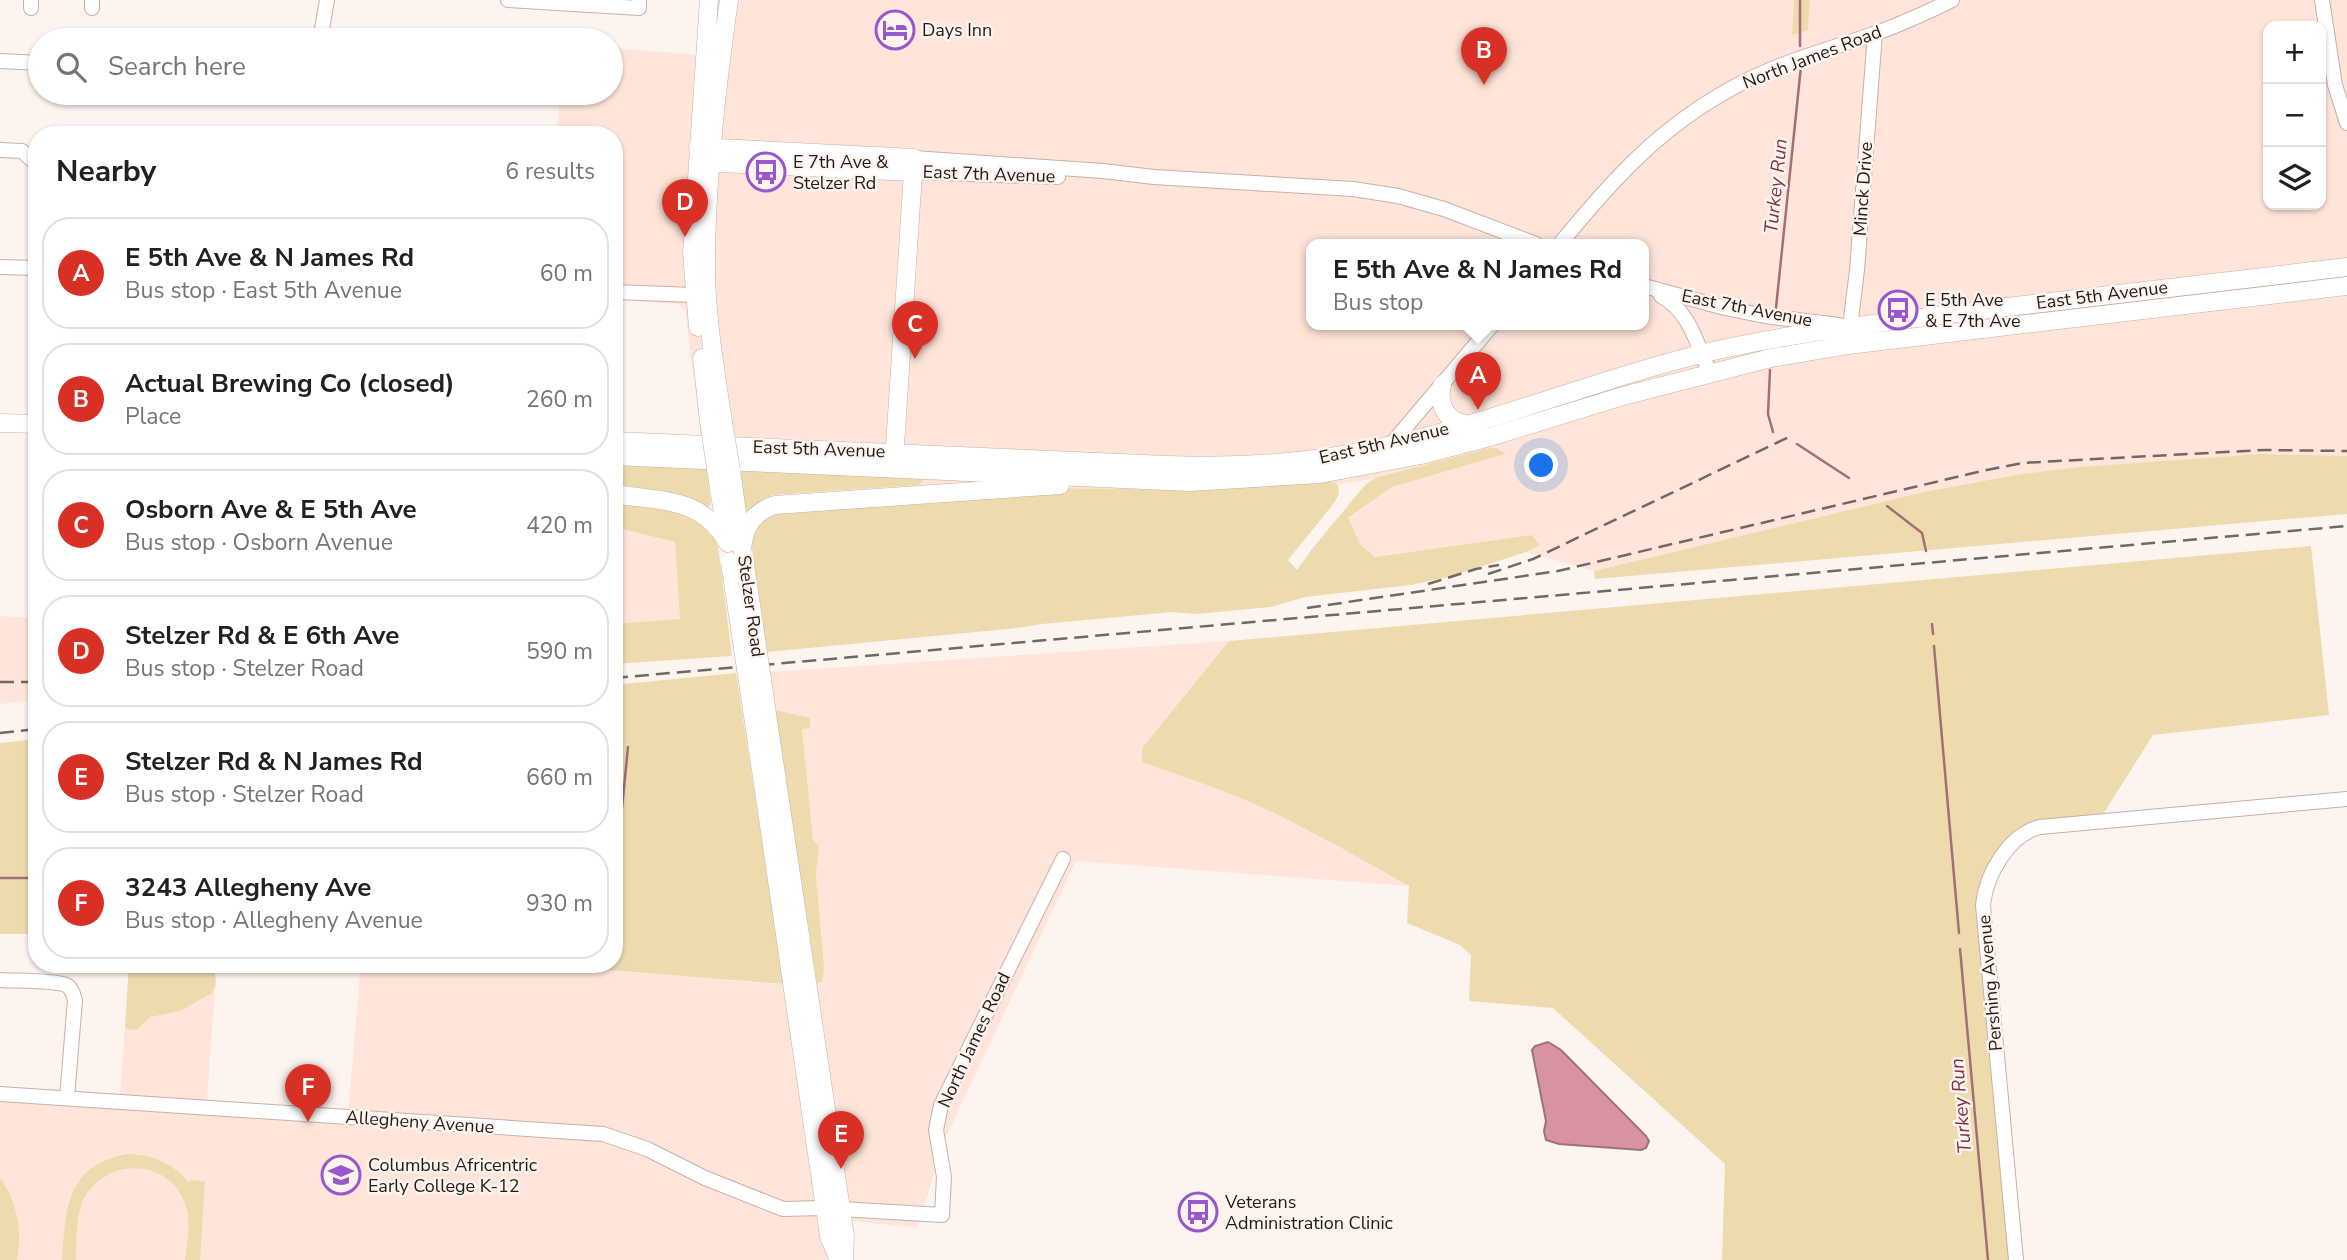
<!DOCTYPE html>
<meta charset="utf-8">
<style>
body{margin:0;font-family:"Nunito Sans",sans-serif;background:#f2f2f2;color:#202124}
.controls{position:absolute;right:21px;top:21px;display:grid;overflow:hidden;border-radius:14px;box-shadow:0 2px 5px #0004}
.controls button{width:63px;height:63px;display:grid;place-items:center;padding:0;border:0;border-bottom:2px solid #e0e0e0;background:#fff;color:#202124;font:35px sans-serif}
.you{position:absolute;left:1542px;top:466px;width:24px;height:24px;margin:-18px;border:5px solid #fff;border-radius:50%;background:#1a73e8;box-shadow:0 0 0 10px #1a73e833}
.badge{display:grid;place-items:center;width:46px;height:46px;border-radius:50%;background:#d93025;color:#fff;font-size:23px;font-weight:700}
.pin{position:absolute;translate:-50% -58px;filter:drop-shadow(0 2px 4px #0008)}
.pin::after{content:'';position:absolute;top:37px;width:24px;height:21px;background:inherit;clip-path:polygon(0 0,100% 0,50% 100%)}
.popup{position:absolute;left:1306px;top:239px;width:343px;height:91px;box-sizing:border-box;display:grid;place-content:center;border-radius:14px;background:#fff;filter:drop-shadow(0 2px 5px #0005);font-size:23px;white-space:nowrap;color:#757577}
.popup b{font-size:26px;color:#202124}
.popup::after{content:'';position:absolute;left:50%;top:100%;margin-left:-14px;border:14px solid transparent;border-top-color:#fff}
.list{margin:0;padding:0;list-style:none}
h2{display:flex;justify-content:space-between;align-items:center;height:91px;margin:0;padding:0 28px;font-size:30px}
h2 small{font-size:23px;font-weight:400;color:#757577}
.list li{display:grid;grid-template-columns:46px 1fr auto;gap:21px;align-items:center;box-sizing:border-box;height:112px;margin:0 14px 14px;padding:0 14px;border:2px solid #e0e0e0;border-radius:28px}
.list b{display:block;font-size:26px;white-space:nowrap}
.list p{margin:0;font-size:23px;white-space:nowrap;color:#757577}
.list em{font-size:23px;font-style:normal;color:#757577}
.icon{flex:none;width:38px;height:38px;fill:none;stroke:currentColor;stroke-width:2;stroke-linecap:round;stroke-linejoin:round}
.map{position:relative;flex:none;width:2347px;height:1260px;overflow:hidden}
.search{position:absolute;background:#fff;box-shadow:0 2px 5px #0004;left:28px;top:28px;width:595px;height:77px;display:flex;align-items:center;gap:18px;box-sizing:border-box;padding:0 24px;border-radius:38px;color:#757577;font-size:26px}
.panel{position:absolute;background:#fff;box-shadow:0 2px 5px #0004;left:28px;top:126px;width:595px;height:847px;border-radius:28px}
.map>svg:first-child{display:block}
.built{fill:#ffe5d9;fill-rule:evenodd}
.green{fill:#eddbae}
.water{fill:#d794a0;stroke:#a17077;stroke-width:2}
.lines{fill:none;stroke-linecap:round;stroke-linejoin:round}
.stream{stroke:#a17077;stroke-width:2.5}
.minor-casing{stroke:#c7b0a5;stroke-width:16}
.major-casing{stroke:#c7b0a5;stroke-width:19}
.minor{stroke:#fff;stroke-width:14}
.major{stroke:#fff;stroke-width:18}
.rail{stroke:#716864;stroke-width:2.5;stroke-dasharray:14 7;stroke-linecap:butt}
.major-bridge-casing{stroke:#c7b0a5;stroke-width:19;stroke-linecap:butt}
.major-bridge{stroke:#fff;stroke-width:18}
.labels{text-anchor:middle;stroke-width:5;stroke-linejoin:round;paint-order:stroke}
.poi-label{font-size:18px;fill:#231b17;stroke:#fdf3ef;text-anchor:start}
.street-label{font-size:18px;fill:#231b17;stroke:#fdf3ef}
.water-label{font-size:19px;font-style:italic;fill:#813145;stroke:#fdf3ef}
</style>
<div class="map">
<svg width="2347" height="1260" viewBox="0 0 2347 1260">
<rect width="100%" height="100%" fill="#fdf3ef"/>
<path class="built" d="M718 0H2347V456L2260 454 2079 467 2021 474 1924 492 1594 571 1526 552 1540 545 1532 535 1375 557 1360 544 1348 519 1392 487 1504 454 1489 448 1375 478 1338 485 1327 479 1196 490 1055 488 922 498 919 485 923 480 701 437 685 310 678 304 614 299V135H557L560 93H611V48L713 56ZM2268 26H2321V205H2268ZM1312 244H1644V324H1312Z
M614 527 675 542 680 620 614 624Z
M0 616 37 618V700L0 704Z
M1229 641 1142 748 1223 790 1302 826 1409 886 1076 861 945 1139 917 1228 835 1219 824 1220 829 1260H0V1101L119 1108 125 1027 129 1030 138 1029 150 1017 212 993 215 989 206 1115 347 1125 361 964H532L777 984 822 982 816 875 819 847 813 839 802 729 775 710 769 672Z"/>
<path class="green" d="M1794 0H1810L1808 30 1792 35Z
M1489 448H1497L1505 454 1392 487 1348 518 1360 544 1375 557 1532 535 1540 545 1526 552 1449 577 1411 585 1305 597 1271 607 1195 614 1173 612 1042 624 1018 628 767 652 751 542C755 525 763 518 778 512L1055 488 1196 490 1327 479 1338 485 1339 494 1334 503 1288 560 1297 570 1312 549 1365 485 1375 478Z
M2260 454 2347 456V514L1595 579 1594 571 1924 492 2021 474 2079 467Z
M614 463 706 466 711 504 708 507 692 500 614 486Z
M740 470 921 475 923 480 919 485 773 495 761 500 748 511 745 510Z
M614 500 679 510 709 528 718 546 732 656 614 664V624L680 619 675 542 614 527Z
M2311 546 2329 715 2153 735 2098 822 2032 829 1987 884 2016 1260H1722L1725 1164 1553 1008 1469 1001 1471 955 1460 945 1407 923 1409 886C1357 857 1306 827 1252 803 1216 787 1179 775 1142 762V748L1229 641Z
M736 673 784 984 532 964H614V685Z
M775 710 810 718V728L802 729 813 839 819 847 816 875 824 968 822 982 817 983Z
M37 739V934H0V743Z
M129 964H212C215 975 219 983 212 993L180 1011 150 1017 138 1029 129 1030 125 1027Z
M128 1154C154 1155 172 1163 190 1183V1180L205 1181 200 1260H185C187 1243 191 1223 186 1206 171 1157 103 1156 83 1201 75 1219 77 1241 76 1260H62C66 1208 66 1165 128 1154Z
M0 1178C17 1201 23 1231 17 1260H0Z"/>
<path class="water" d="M1548 1042 1561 1050 1646 1136 1649 1141 1646 1148 1641 1150 1559 1144 1546 1140 1544 1131 1546 1121 1532 1050 1535 1046Z"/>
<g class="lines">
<path class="stream" d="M1800 0V46
M1776 308 1801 66
M1770 370 1768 414 1773 432
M1797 444 1849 478
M1887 506 1922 533 1926 551
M1932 624 1933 634
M1934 646 1959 933
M0 878H37
M614 889 628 747
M1960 949 1988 1260"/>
<defs>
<path id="minor" d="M508 0 639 8V0
M2322 0 2335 85 2347 123
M31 8V0
M92 8V0
M320 40 327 0
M0 61 40 63
M0 150 22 151 37 165
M914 158 1103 171 1154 177 1353 189 1398 196 1444 209 1536 244
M913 172 1058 177
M1560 244C1613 179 1660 127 1734 87 1777 63 1827 50 1874 34 1901 24 1926 13 1952 0
M0 267 37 268
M1644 286 1725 308 1765 316 1839 325
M614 292 694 295
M1661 296C1690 311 1697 345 1710 373
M1853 336 1850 327 1857 270 1875 33
M1388 448 1493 324
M0 980C14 981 54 980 66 985 72 988 73 994 75 1000L67 1098
M0 1094 603 1134 647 1149 705 1178 783 1209 824 1208 942 1215 944 1177 936 1130 941 1105 1063 859
M2016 1260 1983 905C1986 875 2008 835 2040 827L2347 799"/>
<path id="major" d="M698 147 914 158 894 461
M700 162 913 172
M698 327 692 253 709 0
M702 358 709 421
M1442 385C1437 402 1446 422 1465 424
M723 422C715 367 705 312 706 257 707 170 717 85 729 0
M0 423 37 424
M614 441 1167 465C1219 467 1271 465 1323 458 1457 439 1582 382 1713 351 1807 330 1904 320 1999 308 2115 294 2231 280 2347 267
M614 456 1190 482 1320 474 1421 455 1490 437 1623 396 1771 358 1848 345 2347 286
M716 469 727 538
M731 470 741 541
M614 494C662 502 701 496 728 543
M742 549C744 527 753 512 775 505L1060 485
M770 734 845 1236 844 1260
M756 736 829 1236 839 1260"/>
</defs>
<use href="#minor" class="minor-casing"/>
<use href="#major" class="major-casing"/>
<use href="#minor" class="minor"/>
<use href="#major" class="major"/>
<path class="rail" d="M1488 574 1533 559 1791 436
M1428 584 1476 569 1499 565
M1307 608 1558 571 1982 471 2022 463 2264 450 2347 451
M614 678 2347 526
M0 682H37
M0 733 37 729"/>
<defs>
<path id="major-bridge" d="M709 421 716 469
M723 422 731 470
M744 558 770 734
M730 562 756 736"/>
</defs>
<use href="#major-bridge" class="major-bridge-casing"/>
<use href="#major-bridge" class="major-bridge"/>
</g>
<defs>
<symbol id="hotel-ring" viewBox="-11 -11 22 22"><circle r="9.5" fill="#fdf3ef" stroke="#9757cd" stroke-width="1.5"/><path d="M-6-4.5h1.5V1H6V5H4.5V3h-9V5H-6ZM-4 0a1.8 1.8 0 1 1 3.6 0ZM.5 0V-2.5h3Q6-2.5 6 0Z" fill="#9757cd"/></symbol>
<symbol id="bus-ring" viewBox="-11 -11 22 22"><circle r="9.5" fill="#fdf3ef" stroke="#9757cd" stroke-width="1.5"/><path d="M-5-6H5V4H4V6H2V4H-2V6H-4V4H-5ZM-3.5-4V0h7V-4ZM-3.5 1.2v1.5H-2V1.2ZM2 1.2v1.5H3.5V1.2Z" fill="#9757cd"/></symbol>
<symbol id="school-ring" viewBox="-11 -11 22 22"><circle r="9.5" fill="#fdf3ef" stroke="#9757cd" stroke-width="1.5"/><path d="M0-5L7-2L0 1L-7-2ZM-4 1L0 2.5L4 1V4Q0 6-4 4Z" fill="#9757cd"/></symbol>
</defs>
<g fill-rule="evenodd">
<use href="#hotel-ring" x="873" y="8" width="44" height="44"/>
<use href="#bus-ring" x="744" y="150" width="44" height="44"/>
<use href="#bus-ring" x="1876" y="288" width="44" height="44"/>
<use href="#school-ring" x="319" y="1153" width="44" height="44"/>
<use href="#bus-ring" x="1176" y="1190" width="44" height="44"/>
</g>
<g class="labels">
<g class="poi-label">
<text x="922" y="36">Days Inn</text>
<text x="793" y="168">E 7th Ave &amp;<tspan x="793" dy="21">Stelzer Rd</tspan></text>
<text x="1925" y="306">E 5th Ave<tspan x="1925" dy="21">&amp; E 7th Ave</tspan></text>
<text x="368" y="1171">Columbus Africentric<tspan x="368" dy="21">Early College K-12</tspan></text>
<text x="1225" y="1208">Veterans<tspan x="1225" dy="21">Administration Clinic</tspan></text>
</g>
<g class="street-label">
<text transform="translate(1812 57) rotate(-21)" y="6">North James Road</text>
<text transform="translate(989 174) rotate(2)" y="6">East 7th Avenue</text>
<text transform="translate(1863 189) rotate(-86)" y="6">Minck Drive</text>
<text transform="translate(2102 295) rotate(-7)" y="6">East 5th Avenue</text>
<text transform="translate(1747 308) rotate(11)" y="6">East 7th Avenue</text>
<text transform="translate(1384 443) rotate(-13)" y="6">East 5th Avenue</text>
<text transform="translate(819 449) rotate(2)" y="6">East 5th Avenue</text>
<text transform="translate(751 606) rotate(82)" y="6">Stelzer Road</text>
<text transform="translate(1990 983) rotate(-95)" y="6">Pershing Avenue</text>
<text transform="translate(974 1040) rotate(-65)" y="6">North James Road</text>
<text transform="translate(420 1122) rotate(4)" y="6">Allegheny Avenue</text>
</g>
<g class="water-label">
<text transform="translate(1775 186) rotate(-84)" y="7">Turkey Run</text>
<text transform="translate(1960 1106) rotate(-95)" y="7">Turkey Run</text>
</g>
</g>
</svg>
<div class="controls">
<button>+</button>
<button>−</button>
<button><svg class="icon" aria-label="layers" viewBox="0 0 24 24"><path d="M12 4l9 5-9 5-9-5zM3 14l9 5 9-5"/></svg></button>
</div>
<div class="you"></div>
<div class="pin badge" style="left:1478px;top:410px">A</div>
<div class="popup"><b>E 5th Ave &amp; N James Rd</b>Bus stop</div>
<div class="pin badge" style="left:1484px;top:85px">B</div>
<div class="pin badge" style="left:915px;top:359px">C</div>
<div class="pin badge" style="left:685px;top:237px">D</div>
<div class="pin badge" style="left:841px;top:1169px">E</div>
<div class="pin badge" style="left:308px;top:1122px">F</div>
<div class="search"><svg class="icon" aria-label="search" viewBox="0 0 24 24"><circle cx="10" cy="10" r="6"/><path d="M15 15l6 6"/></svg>Search here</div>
<section class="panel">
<h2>Nearby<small>6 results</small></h2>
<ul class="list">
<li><span class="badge">A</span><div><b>E 5th Ave &amp; N James Rd</b><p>Bus stop · East 5th Avenue</p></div><em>60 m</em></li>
<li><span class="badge">B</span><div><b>Actual Brewing Co (closed)</b><p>Place</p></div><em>260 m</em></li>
<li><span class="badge">C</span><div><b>Osborn Ave &amp; E 5th Ave</b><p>Bus stop · Osborn Avenue</p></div><em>420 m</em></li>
<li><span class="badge">D</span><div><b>Stelzer Rd &amp; E 6th Ave</b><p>Bus stop · Stelzer Road</p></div><em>590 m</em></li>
<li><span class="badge">E</span><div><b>Stelzer Rd &amp; N James Rd</b><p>Bus stop · Stelzer Road</p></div><em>660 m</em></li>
<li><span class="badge">F</span><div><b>3243 Allegheny Ave</b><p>Bus stop · Allegheny Avenue</p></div><em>930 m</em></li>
</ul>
</section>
</div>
